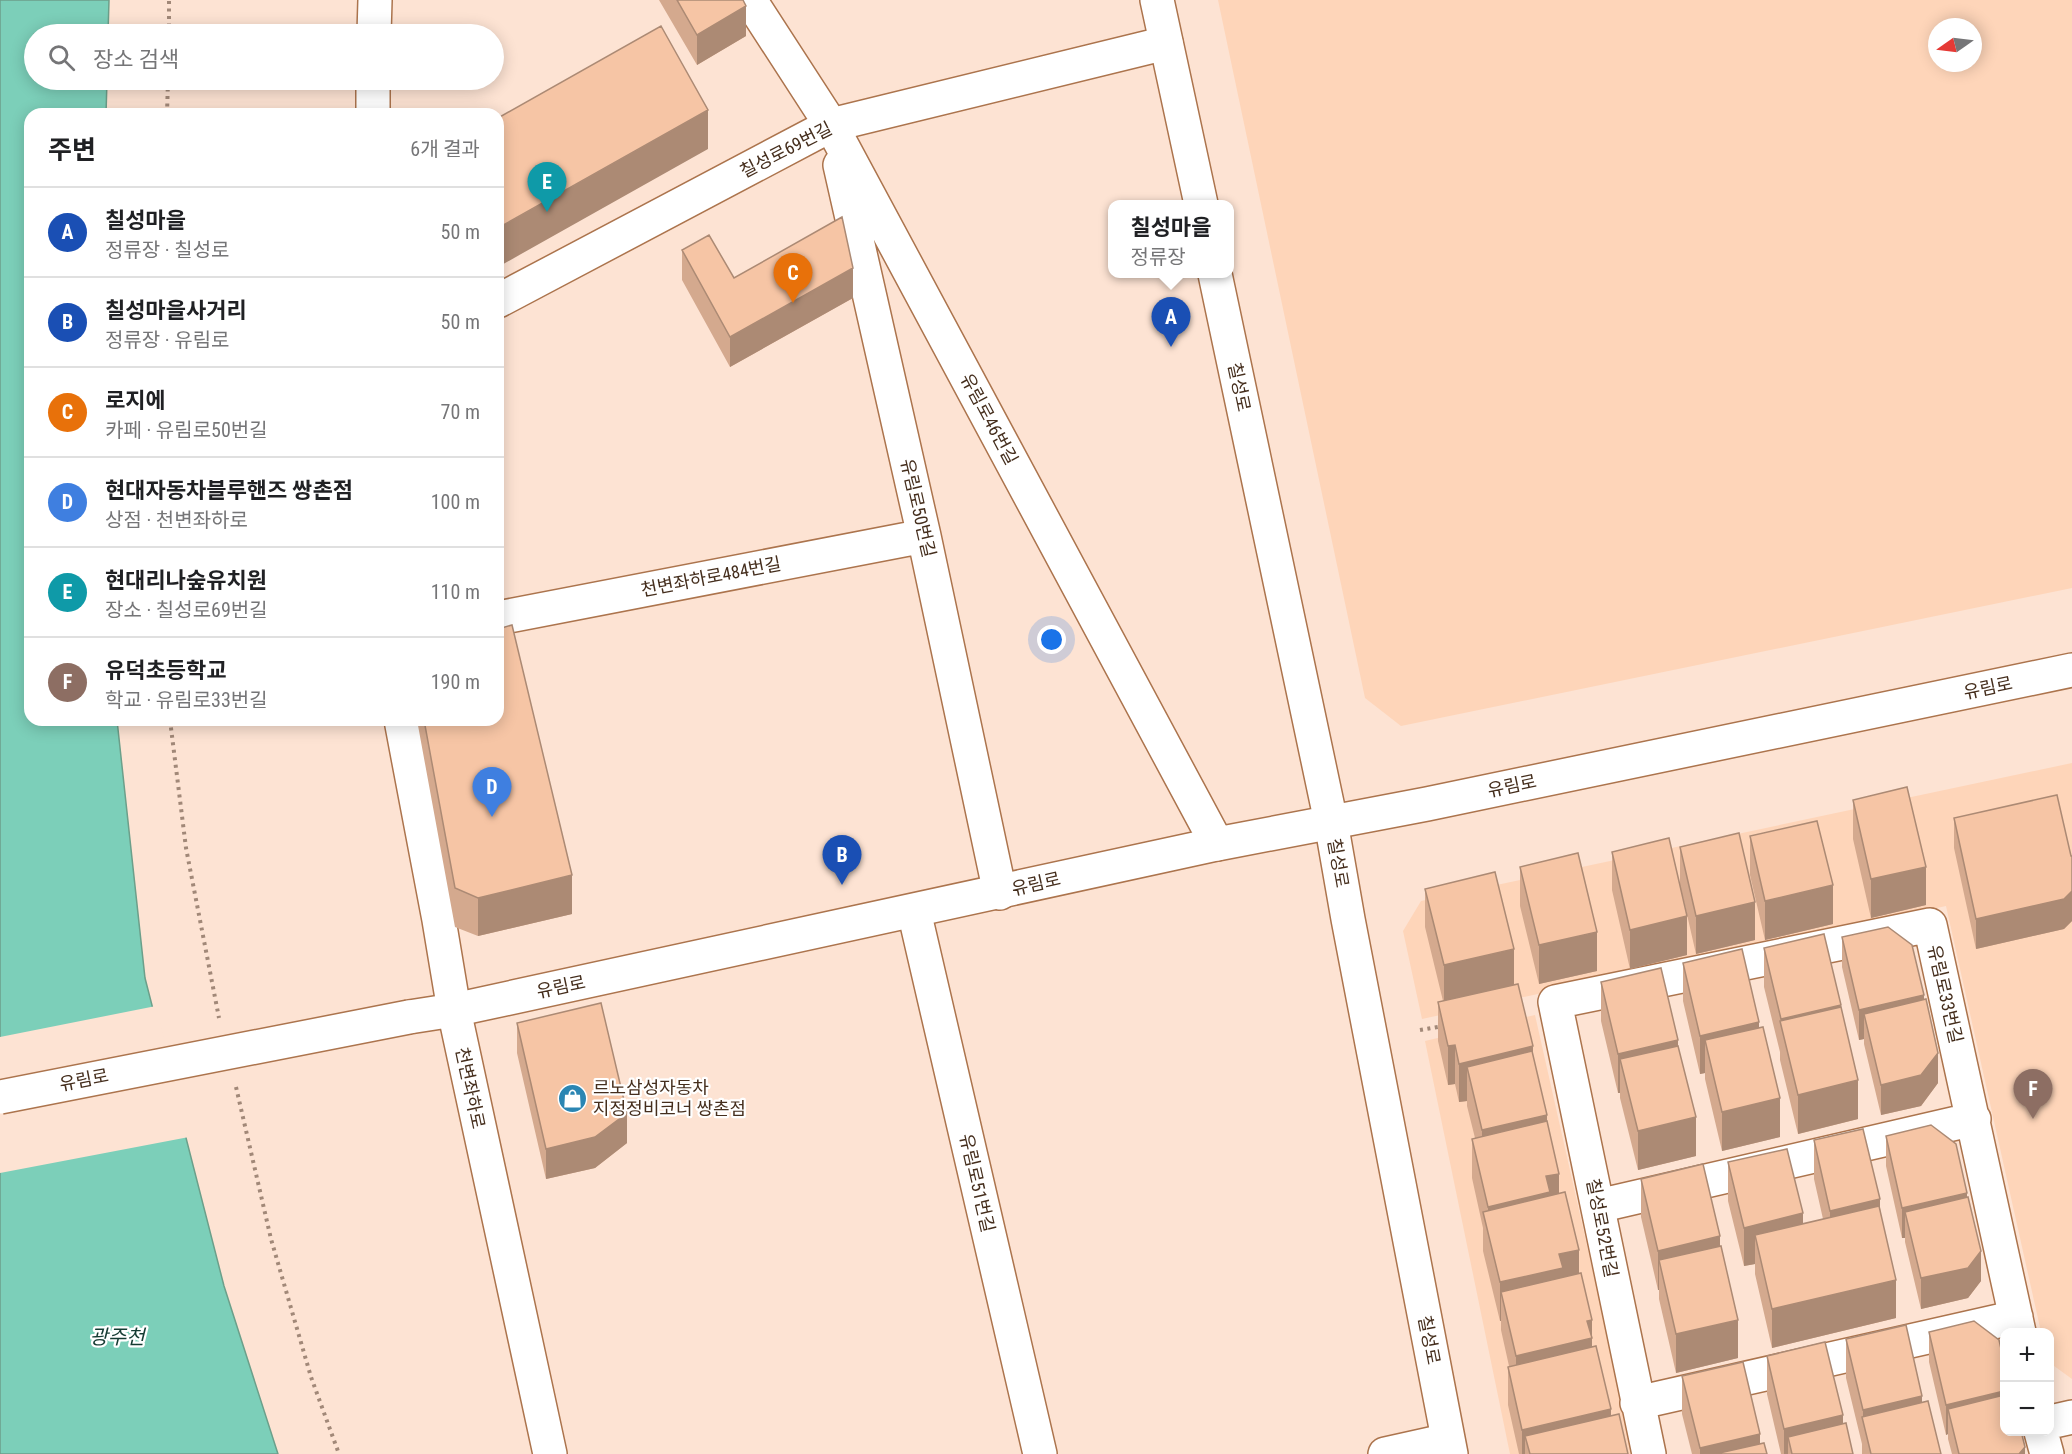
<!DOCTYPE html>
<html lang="ko">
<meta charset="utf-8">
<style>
body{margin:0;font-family:"Roboto Condensed","Noto Sans KR",sans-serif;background:#f2f2f2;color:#202124}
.controls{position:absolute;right:18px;bottom:18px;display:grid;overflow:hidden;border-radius:12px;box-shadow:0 3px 15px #0003}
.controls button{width:54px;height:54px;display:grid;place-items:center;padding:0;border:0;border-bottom:2px solid #e0e0e0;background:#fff;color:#202124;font:30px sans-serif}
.compass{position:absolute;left:1928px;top:18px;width:54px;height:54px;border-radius:50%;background:#fff;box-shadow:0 3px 15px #0003;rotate:256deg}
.you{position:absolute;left:1052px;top:640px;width:21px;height:21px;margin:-15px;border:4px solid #fff;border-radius:50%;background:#1a73e8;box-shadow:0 0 0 9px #1a73e833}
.badge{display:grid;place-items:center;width:39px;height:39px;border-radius:50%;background:#0f766e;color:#fff;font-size:20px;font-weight:700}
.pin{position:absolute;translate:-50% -50px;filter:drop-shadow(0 2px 3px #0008)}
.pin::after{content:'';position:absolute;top:32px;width:21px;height:18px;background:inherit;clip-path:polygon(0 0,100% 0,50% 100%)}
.popup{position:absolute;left:1108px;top:200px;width:126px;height:78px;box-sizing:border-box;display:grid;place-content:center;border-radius:12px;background:#fff;filter:drop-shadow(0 2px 4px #0005);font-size:20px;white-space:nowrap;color:#757577}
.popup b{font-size:22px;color:#202124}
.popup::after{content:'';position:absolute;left:50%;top:100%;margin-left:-12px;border:12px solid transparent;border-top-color:#fff}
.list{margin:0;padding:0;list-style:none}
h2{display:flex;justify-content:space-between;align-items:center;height:78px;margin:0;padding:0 24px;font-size:26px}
h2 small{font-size:20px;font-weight:400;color:#757577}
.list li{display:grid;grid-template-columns:39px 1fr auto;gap:18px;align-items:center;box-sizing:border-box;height:90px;padding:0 24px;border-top:2px solid #e0e0e0}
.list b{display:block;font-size:22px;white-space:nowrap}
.list p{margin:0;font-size:20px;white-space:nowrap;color:#757577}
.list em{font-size:20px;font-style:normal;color:#757577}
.icon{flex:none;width:33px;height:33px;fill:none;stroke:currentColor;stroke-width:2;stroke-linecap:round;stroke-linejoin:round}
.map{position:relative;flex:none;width:2072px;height:1454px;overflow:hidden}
.search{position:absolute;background:#fff;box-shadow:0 3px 15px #0003;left:24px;top:24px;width:480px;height:66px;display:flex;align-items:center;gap:15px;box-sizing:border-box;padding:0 21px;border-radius:33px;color:#757577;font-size:22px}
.panel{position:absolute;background:#fff;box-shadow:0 3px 15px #0003;left:24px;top:108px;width:480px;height:618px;border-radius:18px}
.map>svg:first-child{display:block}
.built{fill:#fed5b9;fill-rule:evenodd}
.water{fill:#7ccfb9;stroke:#6c9f8a;stroke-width:1.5}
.pier{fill:#fde3d3}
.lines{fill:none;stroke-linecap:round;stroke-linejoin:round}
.minor-casing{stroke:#ac744d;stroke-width:36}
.tertiary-casing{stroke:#ac744d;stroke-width:36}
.path{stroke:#a18878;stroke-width:4;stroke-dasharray:3 4.5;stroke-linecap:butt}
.minor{stroke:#fff;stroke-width:33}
.tertiary{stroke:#fff;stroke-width:33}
.tertiary-bridge-casing{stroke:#ac744d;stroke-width:36;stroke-linecap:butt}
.tertiary-bridge{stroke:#fff;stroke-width:33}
.wall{fill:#d4a98e}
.shaded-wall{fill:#ac8a74}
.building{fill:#f6c5a5;stroke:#ac8a74;stroke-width:1.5}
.labels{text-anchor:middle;stroke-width:4.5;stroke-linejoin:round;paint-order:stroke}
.street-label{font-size:18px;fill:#452e1d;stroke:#fff}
.poi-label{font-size:18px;fill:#452e1d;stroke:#fff;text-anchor:start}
.water-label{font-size:20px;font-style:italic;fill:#143b32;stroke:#fff}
</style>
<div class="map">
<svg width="2072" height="1454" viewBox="0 0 2072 1454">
<rect width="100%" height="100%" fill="#fde3d3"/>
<path class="built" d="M1218 0H2072V588L1401 726 1365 698ZM1937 27H1973V63H1937Z
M2072 763V1379L2050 1363V1332H2041L1946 906 1422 1019 1403 931 1421 901Z
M1535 1015 1634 1454H1510L1425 1041Z"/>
<path class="water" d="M0 0H109L108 34H34V80H107L106 114H30V720H117L145 978 224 1286 278 1454H0Z"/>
<path class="pier" d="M156 1006 189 1137 0 1173V1037Z"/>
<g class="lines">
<defs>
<path id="minor" d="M750 0 831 125 1217 844
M374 34 375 0
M373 114V80
M840 165 924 536 1000 893
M498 301 831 125 1166 43
M498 618 924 536
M401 720 439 920 454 1010 550 1454
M1331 822 1348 919 1451 1454
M914 911 1040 1454
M1598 1206 1974 1119
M1637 1403 2016 1317
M2050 1422 2072 1417
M2041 1432 2047 1454
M1385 1454 1448 1440
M1649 1454 1555 1002 1930 925 2019 1332"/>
<path id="tertiary" d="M1157 0 1201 204
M1215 274 1331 822
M409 1017 454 1010 1217 844 1427 804 2072 670"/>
</defs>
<use href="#minor" class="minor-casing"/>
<use href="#tertiary" class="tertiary-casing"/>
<path class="path" d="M169 34V0
M167 114 168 80
M170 720 186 848 219 1018
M1420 1030 1443 1026
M236 1087 271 1239 311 1377 339 1454"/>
<use href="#minor" class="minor"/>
<use href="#tertiary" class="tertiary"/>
<defs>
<path id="tertiary-bridge" d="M0 1097 409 1017"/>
</defs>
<use href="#tertiary-bridge" class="tertiary-bridge-casing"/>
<use href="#tertiary-bridge" class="tertiary-bridge"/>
</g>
<path class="wall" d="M659 0H743L746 36 697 65Z
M682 250 734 278 853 298 730 367 682 280Z
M417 720H498L572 914 478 936 455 927Z
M1853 800 1926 905 1871 918 1853 839Z
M1954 818 2072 921 2064 929 1976 949 1954 848Z
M1750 836 1833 924 1765 940 1750 875Z
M1680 847 1755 940 1696 954 1683 897 1687 955 1630 969 1612 890V852L1680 886Z
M1520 867 1597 971 1539 984 1520 906Z
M1425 889 1514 985 1533 1055 1547 1121 1559 1194 1579 1273 1592 1347 1611 1415 1628 1454H1519L1508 1405V1367L1509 1366 1501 1330V1321H1500L1483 1251V1228L1472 1178V1139L1475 1138 1467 1106V1101L1459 1102 1455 1084 1448 1085 1438 1041V1002L1443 1001 1425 927Z
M1842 937 1924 1000 1938 1083 1921 1106 1881 1115 1864 1044V1039L1859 1040 1842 967Z
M1764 948 1841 1008 1858 1119 1798 1134 1780 1060V1052L1764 987Z
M1683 963 1759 1028 1780 1137 1722 1151 1705 1079V1073L1700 1074 1683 1001Z
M1601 982 1678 1046 1696 1156 1638 1170 1620 1098V1093H1618L1601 1021Z
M517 1023 627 1143 595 1168 546 1179 517 1053Z
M1886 1136 1967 1197 1981 1281 1968 1298 1921 1309 1905 1242V1238H1902L1886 1166Z
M1814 1140 1880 1208 1896 1318 1772 1348 1755 1274V1264L1744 1266 1728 1201V1162L1803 1224 1823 1219 1814 1179Z
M1641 1179 1720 1246 1738 1358 1676 1373 1659 1299V1290H1658L1641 1217Z
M1929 1332 2004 1431 2025 1454H1952L1948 1439V1434L1946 1435 1929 1362Z
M1846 1339 1922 1402 1941 1454H1862V1444L1846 1378Z
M1767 1356 1843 1423 1853 1454H1781L1767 1394Z
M1682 1376 1760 1444 1767 1454H1692L1682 1414Z"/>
<path class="shaded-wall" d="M746 6V36L697 65V35Z
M708 110V149L498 267V228Z
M853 268V298L730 367V337Z
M1926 867V905L1871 918V879Z
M572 875V914L478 936V898Z
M1833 885V924L1765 940V901Z
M2072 891V921L2064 929 1976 949V919Z
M1755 902V940L1696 954V916Z
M1687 916V955L1630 969V930Z
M1597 932V971L1539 984V945Z
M1514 949V988L1444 1004V965Z
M1924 995V1025L1864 1014V1039L1859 1040V1010Z
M1841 1005V1044L1781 1028V1019Z
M1759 1022V1061L1705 1040V1073L1700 1074V1036Z
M1678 1040V1079L1620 1059V1093H1618V1054Z
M1455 1045V1084L1448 1085V1046Z
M1533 1046V1085L1467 1067V1101L1459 1102V1064Z
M1938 1053V1083L1921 1106 1881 1115V1085Z
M1858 1080V1119L1798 1134V1095Z
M1780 1098V1137L1722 1151V1112Z
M627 1113V1143L595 1168 546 1179V1149Z
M1547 1115V1154L1482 1169V1130Z
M1696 1117V1156L1638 1170V1131Z
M1559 1174V1212L1488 1230V1207L1546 1176Z
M1967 1193V1223L1905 1212V1238H1902V1208Z
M1880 1199V1238L1830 1250V1211Z
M1803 1213V1252L1755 1235V1264L1744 1266V1228Z
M1720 1236V1275L1659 1260V1290H1658V1251Z
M1579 1250V1289L1501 1292V1321H1500V1282L1559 1254Z
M1981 1251V1281L1968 1298 1921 1309V1278Z
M1896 1280V1318L1772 1348V1309Z
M1592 1320V1358L1516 1395V1356L1587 1321Z
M1738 1320V1358L1676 1373V1334Z
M2004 1391V1421L1948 1409V1434L1946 1435V1405Z
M1922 1396V1435L1863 1421V1410Z
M1611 1409V1448L1525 1436V1454H1522V1430Z
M1843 1415V1453L1788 1437V1454H1784V1429Z
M1760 1434V1454H1700V1448Z
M2025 1447V1454H2019Z"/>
<path class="building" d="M677 0H743L746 6 697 35Z
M661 26 708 110 498 228V118Z
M842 217 853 268 730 337 682 250 709 235 734 278Z
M512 625 572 875 478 898 455 888 424 720H498V629Z
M1907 787 1926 867 1871 879 1853 800Z
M2057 795 2071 856H2072V891L2064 899 1976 919 1954 818Z
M1817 821 1833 885 1765 901 1750 836Z
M1739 833 1755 902 1696 916 1680 847Z
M1669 838 1687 916 1630 930 1612 852Z
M1578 853 1597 932 1539 945 1520 867Z
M1495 872 1514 949 1444 965 1425 889Z
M1888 927 1912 945 1924 995 1859 1010 1842 937Z
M1824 934 1841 1005 1781 1019 1764 948Z
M1742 949 1759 1022 1700 1036 1683 963Z
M1661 968 1678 1040 1618 1054 1601 982Z
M1518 984 1533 1046 1459 1064 1455 1045 1448 1046 1438 1002Z
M1926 999 1938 1053 1921 1075 1881 1085 1864 1014Z
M601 1003 627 1113 595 1137 546 1149 517 1023Z
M1841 1007 1858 1080 1798 1095 1780 1021Z
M1763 1027 1780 1098 1722 1112 1705 1040Z
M1678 1046 1696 1117 1638 1131 1620 1059Z
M1532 1051 1547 1115 1482 1130 1467 1067Z
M1547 1121 1559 1174 1546 1176 1550 1192 1488 1207 1472 1139Z
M1931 1125 1956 1144 1967 1193 1902 1208 1886 1136Z
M1863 1129 1880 1199 1830 1211 1814 1140Z
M1787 1149 1803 1213 1744 1228 1728 1162Z
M1703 1164 1720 1236 1658 1251 1641 1179Z
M1565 1192 1579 1250 1559 1254 1563 1268 1500 1282 1483 1212Z
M1968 1197 1981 1251 1968 1268 1921 1278 1905 1212Z
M1879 1206 1896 1280 1772 1309 1755 1235Z
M1721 1246 1738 1320 1676 1334 1659 1260Z
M1581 1273 1592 1320 1587 1321 1592 1338 1516 1356 1501 1292Z
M1974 1321 1999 1340 2004 1362V1391L1946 1405 1929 1332Z
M1906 1325 1922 1396 1863 1410 1846 1339Z
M1825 1342 1843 1415 1784 1429 1767 1356Z
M1596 1346 1611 1409 1522 1430 1508 1367Z
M1743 1362 1760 1434 1700 1448 1682 1376Z
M2004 1395V1431H2021L2025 1447 2019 1454H1959L1948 1409Z
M1928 1401 1941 1454H1871L1862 1417Z
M1619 1414 1628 1454H1530L1525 1436Z
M1846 1423 1853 1454H1792L1788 1437Z
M1764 1443 1767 1454H1715Z"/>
<defs>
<symbol id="shop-disc" viewBox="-11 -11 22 22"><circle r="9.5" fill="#2b86b3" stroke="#fff"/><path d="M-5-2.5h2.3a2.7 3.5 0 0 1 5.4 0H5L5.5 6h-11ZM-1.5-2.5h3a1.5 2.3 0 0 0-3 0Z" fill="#fff"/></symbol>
</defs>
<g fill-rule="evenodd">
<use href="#shop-disc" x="556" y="1082" width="33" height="33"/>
</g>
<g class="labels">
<g class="street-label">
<text transform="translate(786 150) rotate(-27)" y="6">칠성로69번길</text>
<text transform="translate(1239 387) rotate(78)" y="6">칠성로</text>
<text transform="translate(989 419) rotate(62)" y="6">유림로46번길</text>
<text transform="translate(918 508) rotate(77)" y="6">유림로50번길</text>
<text transform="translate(711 577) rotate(-11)" y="6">천변좌하로484번길</text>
<text transform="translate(1988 688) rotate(-12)" y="6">유림로</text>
<text transform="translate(1512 786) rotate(-12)" y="6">유림로</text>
<text transform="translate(1338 863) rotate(80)" y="6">칠성로</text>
<text transform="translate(1036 884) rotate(-13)" y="6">유림로</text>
<text transform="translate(561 987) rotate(-12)" y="6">유림로</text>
<text transform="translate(1945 994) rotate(77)" y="6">유림로33번길</text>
<text transform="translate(84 1080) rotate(-11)" y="6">유림로</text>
<text transform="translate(470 1088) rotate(78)" y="6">천변좌하로</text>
<text transform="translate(977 1183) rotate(77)" y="6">유림로51번길</text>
<text transform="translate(1602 1228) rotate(79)" y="6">칠성로52번길</text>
<text transform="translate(1429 1340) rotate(79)" y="6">칠성로</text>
</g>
<g class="poi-label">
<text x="593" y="1094">르노삼성자동차<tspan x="593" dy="21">지정정비코너 쌍촌점</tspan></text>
</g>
<g class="water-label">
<text x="117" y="1344">광주천</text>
</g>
</g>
</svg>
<div class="controls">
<button>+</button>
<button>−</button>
</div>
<svg class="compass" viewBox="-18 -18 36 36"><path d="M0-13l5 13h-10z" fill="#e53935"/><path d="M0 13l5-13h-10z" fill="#757577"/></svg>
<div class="you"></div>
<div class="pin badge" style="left:1171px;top:347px;background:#1a4fb4">A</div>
<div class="popup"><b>칠성마을</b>정류장</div>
<div class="pin badge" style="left:842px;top:885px;background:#1a4fb4">B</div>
<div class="pin badge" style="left:793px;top:303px;background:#e8710a">C</div>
<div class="pin badge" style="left:492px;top:817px;background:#3f7fe0">D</div>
<div class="pin badge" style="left:547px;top:212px;background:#0f9aa8">E</div>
<div class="pin badge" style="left:2033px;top:1119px;background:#8d6e63">F</div>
<div class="search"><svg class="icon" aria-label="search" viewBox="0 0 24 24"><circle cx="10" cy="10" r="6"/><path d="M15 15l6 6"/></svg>장소 검색</div>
<section class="panel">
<h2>주변<small>6개 결과</small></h2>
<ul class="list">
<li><span class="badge" style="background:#1a4fb4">A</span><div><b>칠성마을</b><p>정류장 · 칠성로</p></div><em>50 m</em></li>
<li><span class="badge" style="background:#1a4fb4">B</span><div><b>칠성마을사거리</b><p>정류장 · 유림로</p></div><em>50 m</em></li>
<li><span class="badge" style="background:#e8710a">C</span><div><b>로지에</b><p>카페 · 유림로50번길</p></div><em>70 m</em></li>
<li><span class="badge" style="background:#3f7fe0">D</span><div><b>현대자동차블루핸즈 쌍촌점</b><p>상점 · 천변좌하로</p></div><em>100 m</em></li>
<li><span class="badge" style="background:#0f9aa8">E</span><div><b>현대리나숲유치원</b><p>장소 · 칠성로69번길</p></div><em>110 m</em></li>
<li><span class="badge" style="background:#8d6e63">F</span><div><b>유덕초등학교</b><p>학교 · 유림로33번길</p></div><em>190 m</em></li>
</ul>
</section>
</div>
